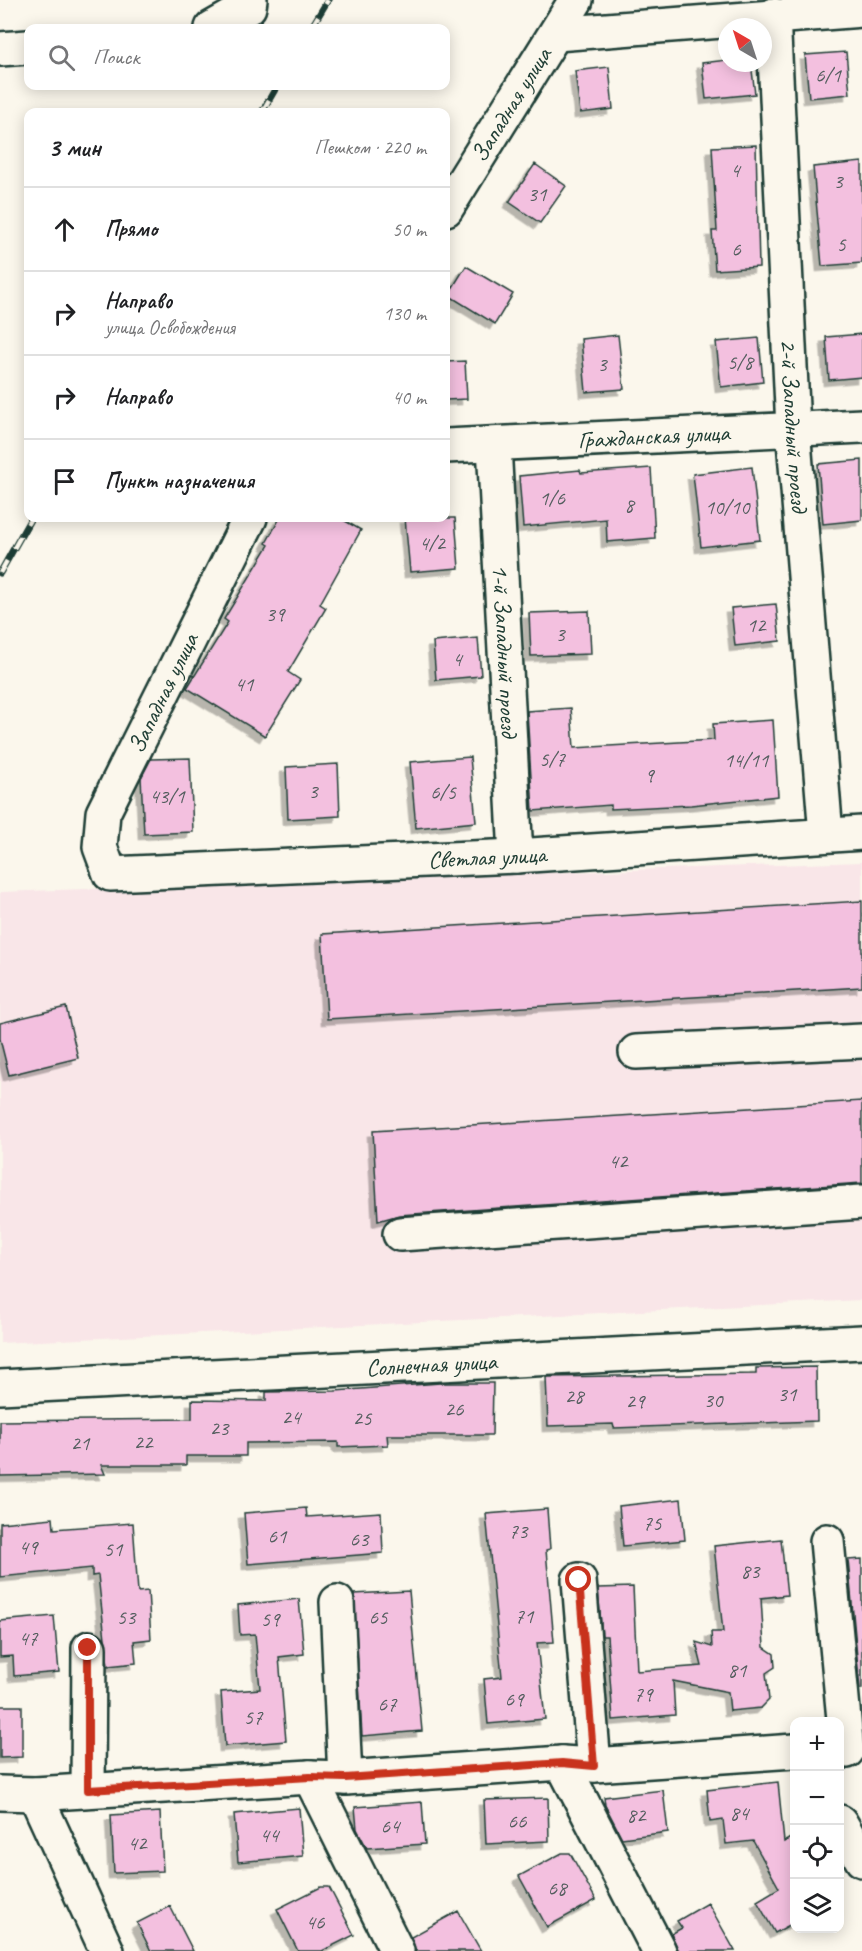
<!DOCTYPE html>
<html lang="ru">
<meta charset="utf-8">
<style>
body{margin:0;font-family:Caveat,sans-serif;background:#f2f2f2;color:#202124}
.controls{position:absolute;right:18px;bottom:18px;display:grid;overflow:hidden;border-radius:12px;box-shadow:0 3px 15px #0003}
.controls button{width:54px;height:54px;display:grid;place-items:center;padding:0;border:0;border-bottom:2px solid #e0e0e0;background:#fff;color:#202124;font:30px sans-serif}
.compass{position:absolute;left:718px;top:18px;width:54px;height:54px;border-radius:50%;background:#fff;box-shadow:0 3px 15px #0003;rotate:321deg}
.stop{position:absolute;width:18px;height:18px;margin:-14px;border:4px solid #c8321e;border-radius:50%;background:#fff}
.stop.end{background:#c8321e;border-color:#fff;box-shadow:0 2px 6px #0008}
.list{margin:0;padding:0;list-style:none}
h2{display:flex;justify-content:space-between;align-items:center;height:78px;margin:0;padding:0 24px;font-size:26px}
h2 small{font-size:20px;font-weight:400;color:#757577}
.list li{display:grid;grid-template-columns:39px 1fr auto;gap:18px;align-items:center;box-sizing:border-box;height:84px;padding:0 24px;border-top:2px solid #e0e0e0}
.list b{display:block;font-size:22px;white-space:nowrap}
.list p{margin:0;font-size:20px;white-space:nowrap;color:#757577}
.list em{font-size:20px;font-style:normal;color:#757577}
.icon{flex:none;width:33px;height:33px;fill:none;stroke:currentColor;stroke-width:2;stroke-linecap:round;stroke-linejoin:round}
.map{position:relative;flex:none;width:862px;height:1951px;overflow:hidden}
.search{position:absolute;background:#fff;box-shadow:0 3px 15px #0003;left:24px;top:24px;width:426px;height:66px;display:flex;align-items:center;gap:15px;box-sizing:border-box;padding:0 21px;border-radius:12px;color:#757577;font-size:22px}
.panel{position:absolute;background:#fff;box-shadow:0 3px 15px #0003;left:24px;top:108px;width:426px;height:414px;border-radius:12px}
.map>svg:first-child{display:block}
.built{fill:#f9e6e8}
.building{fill:#f3c0df;stroke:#1f3d34;stroke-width:1.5;filter:url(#shadow)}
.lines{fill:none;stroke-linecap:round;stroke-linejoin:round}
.minor-casing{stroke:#1f3d34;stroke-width:38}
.minor{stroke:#fbf7ec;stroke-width:33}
.rail-casing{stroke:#1f3d34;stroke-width:7}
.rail{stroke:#fbf7ec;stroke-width:4.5;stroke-dasharray:14;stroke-linecap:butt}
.route{stroke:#c8321e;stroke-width:8}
.labels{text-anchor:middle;stroke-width:5;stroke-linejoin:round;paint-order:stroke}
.number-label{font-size:21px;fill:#545e5f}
.street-label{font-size:24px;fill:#1f3d34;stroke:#fbf7ec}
</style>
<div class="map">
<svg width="862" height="1951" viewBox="0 0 862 1951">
<defs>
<filter id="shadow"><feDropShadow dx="-5.5" dy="5.5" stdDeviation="0" flood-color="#0004"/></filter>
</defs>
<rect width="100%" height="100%" fill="#fbf7ec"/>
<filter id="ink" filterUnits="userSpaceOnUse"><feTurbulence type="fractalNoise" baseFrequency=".0167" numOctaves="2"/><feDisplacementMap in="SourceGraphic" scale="12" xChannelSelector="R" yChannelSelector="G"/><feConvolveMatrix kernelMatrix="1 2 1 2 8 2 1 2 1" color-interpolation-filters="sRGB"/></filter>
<g filter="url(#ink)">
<path class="built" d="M862 862V1300L0 1343V892Z"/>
<path class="building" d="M846 52 850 94 809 98 805 55Z
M727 60V63H751L755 94 706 99 702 63Z
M609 67 613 109 580 113 575 71Z
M756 145 759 267 715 270 712 231H717L712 147Z
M862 162V263L822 266 813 167Z
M535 164 566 186 540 223 509 202Z
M466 266 513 294 495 324 448 295Z
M862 334V377L829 380 826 337Z
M618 335 624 389 586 392 581 339Z
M759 338 763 382 721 387 716 342Z
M465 361 467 399 446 400V362Z
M862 460V520L823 524 818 464Z
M752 467 760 540 701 547 693 474Z
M651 468 655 538 607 542 606 519 523 527 519 476 580 470 581 473Z
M280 518H340L361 530 320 604 326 608 288 672 300 680 265 736 187 688 228 622 224 619 269 545 266 543Z
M405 518H455L459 568 410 572Z
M776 604 780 641 735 646 731 608Z
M589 611 591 654 531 656 529 613Z
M478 638 481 676 436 680 433 642Z
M571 708 574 748 714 740 713 724 773 720 778 796 691 805 611 809V805L533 811 527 711Z
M470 757 476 822 416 828 410 762Z
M190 758 193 832 144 834 141 778 151 759Z
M338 764 340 816 288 819 286 767Z
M862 901V987L327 1019 322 934Z
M66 1007 78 1058 9 1075 0 1039V1023Z
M862 1101V1183L399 1215 378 1221 373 1131Z
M816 1367 817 1421 614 1428 613 1424 548 1426 546 1377 756 1374V1368Z
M440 1383H493L492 1435H387L388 1445 338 1447V1442L246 1443V1456H186V1465H101L105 1474 0 1476V1421L192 1419V1400L266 1401V1392L335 1391Z
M681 1499 685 1540 623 1546 619 1506Z
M306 1508 307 1517 381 1512 383 1553 248 1564 244 1513Z
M547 1509 550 1549 546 1550 554 1642 537 1643 545 1719 488 1724 484 1679 502 1677 486 1514Z
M53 1518 54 1529 133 1523 138 1592 148 1591 151 1639 134 1641 136 1663 108 1666 98 1575 92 1576V1568L0 1577V1523Z
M781 1539 787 1595 761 1598 764 1647 774 1654 775 1667 766 1673 769 1700 761 1708 730 1711 728 1692 673 1681 675 1715 613 1720 607 1636H602L598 1588 633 1587 637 1671 702 1666 696 1642 712 1647 711 1632H723L714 1546Z
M862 1559V1689H860L848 1560Z
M409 1591 422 1731 362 1736 354 1594Z
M299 1599 304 1654 279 1657 286 1741 225 1746 221 1692 260 1689 255 1634 240 1635 238 1605Z
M54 1616 59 1672 14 1676 13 1656 0 1657V1621Z
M0 1706H22V1757L0 1758Z
M778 1782 784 1842 795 1835V1922L775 1933 757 1901 779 1888 753 1841 726 1844 723 1820 710 1822 707 1790Z
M663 1790 668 1832 622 1838 605 1805 604 1797Z
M548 1798 549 1841 486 1844 484 1800Z
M422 1802 425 1844 367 1848 357 1829 355 1807Z
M299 1808 303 1856 238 1862 234 1814Z
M160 1812 163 1871 114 1873 111 1815Z
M562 1853H570L596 1900 547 1927 519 1876Z
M321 1887H329L354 1935 322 1951H298L277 1909Z
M708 1903 735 1951H679L671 1934 682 1928 677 1921Z
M170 1906 193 1951H151L137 1923Z
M458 1911 481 1951H416L411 1937Z"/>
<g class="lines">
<defs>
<g id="minor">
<path id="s1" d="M773 15 793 428 826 835"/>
<path d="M212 28 249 7 250 0"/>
<path d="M556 34 862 10"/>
<path d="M0 49 28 47"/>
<path id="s2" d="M446 209 576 0"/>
<path id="s3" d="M494 445 516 856"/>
<path id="s4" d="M446 446 862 426"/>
<path id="s5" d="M250 518 103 813 100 847 110 874 516 856 862 833"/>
<path d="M636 1052 862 1041"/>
<path d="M400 1234 862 1202"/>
<path id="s6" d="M0 1387 862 1342"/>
<path d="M827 1541 847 1751"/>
<path d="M579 1580 594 1765"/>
<path d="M337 1602 345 1778"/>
<path d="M562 1763 659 1951"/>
<path d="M310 1777 397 1951"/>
<path d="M88 1790 89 1648"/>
<path d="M0 1793 35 1794 310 1777 345 1778 562 1763 594 1765 794 1751"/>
<path d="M35 1794 107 1951"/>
<path d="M840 1822 862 1860"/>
</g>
</defs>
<use href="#minor" class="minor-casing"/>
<use href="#minor" class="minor"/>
<defs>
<path id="rail" d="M311 28 328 0
M262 112 277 86
M0 573 31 518"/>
</defs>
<use href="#rail" class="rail-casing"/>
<use href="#rail" class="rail"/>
</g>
</g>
<g class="lines" filter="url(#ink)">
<path class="route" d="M88 1648V1790L310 1777 345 1778 562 1763 594 1766 579 1580"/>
</g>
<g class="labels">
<g class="number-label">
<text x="828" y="82">6/1</text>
<text x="735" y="177">4</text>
<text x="838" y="188">3</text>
<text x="537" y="201">31</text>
<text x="841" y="251">5</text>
<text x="736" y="256">6</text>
<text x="740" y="369">5/8</text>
<text x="602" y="371">3</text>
<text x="552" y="505">1/6</text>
<text x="629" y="512">8</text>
<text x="727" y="514">10/10</text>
<text x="432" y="550">4/2</text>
<text x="275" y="621">39</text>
<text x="756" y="632">12</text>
<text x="560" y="641">3</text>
<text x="457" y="666">4</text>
<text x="244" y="691">41</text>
<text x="552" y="766">5/7</text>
<text x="746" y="767">14/11</text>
<text x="649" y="782">9</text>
<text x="313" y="798">3</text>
<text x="443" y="799">6/5</text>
<text x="167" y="803">43/1</text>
<text x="618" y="1168">42</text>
<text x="787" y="1401">31</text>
<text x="574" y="1403">28</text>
<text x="713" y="1407">30</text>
<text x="635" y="1408">29</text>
<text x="454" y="1416">26</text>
<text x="291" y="1424">24</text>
<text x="362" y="1425">25</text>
<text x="219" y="1435">23</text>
<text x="143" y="1449">22</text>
<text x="80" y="1450">21</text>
<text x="652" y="1530">75</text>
<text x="518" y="1538">73</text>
<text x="277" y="1543">61</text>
<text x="359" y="1546">63</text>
<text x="28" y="1554">49</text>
<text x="113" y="1556">51</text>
<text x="750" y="1578">83</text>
<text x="524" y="1623">71</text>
<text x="126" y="1624">53</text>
<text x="378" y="1624">65</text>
<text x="270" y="1626">59</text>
<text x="28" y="1645">47</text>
<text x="737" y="1677">81</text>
<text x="643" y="1701">79</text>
<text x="514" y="1706">69</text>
<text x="387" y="1711">67</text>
<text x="253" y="1724">57</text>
<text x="739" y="1820">84</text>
<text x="636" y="1822">82</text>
<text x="517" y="1828">66</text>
<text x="390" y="1833">64</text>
<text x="269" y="1842">44</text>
<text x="137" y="1850">42</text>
<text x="557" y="1895">68</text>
<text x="315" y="1929">46</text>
</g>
<g class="street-label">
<text dy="8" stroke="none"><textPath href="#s2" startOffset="123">Западная улица</textPath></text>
<text dy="8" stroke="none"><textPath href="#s1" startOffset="411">2-й Западный проезд</textPath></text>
<text dy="8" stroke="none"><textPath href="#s4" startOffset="208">Гражданская улица</textPath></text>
<text dy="8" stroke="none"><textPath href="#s3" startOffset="206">1-й Западный проезд</textPath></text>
<text transform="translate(163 693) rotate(-64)" y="8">Западная улица</text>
<text dy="8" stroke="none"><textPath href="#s5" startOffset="770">Светлая улица</textPath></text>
<text dy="8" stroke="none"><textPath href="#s6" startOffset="432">Солнечная улица</textPath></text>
</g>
</g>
</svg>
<div class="controls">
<button>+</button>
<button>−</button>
<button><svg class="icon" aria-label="locate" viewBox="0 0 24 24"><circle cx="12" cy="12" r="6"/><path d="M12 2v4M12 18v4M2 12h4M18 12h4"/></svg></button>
<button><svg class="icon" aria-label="layers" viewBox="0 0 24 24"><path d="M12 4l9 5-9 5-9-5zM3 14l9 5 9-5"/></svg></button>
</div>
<svg class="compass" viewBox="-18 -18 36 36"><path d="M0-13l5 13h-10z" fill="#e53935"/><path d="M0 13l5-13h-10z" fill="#757577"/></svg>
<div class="stop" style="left:579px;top:1580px"></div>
<div class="stop end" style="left:88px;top:1648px"></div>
<div class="search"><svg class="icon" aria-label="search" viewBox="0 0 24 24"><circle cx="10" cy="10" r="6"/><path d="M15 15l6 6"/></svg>Поиск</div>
<section class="panel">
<h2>3 мин<small>Пешком · 220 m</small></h2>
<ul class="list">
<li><svg class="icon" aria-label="ahead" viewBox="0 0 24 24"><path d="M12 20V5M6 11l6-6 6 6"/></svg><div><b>Прямо</b></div><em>50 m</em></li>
<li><svg class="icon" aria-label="right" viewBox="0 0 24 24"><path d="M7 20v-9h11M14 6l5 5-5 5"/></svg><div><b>Направо</b><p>улица Освобождения</p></div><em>130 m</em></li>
<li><svg class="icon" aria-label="right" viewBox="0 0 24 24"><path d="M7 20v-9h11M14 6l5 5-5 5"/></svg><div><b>Направо</b></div><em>40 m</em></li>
<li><svg class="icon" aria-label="arrive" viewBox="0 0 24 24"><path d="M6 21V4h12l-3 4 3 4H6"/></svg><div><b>Пункт назначения</b></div></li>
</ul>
</section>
</div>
